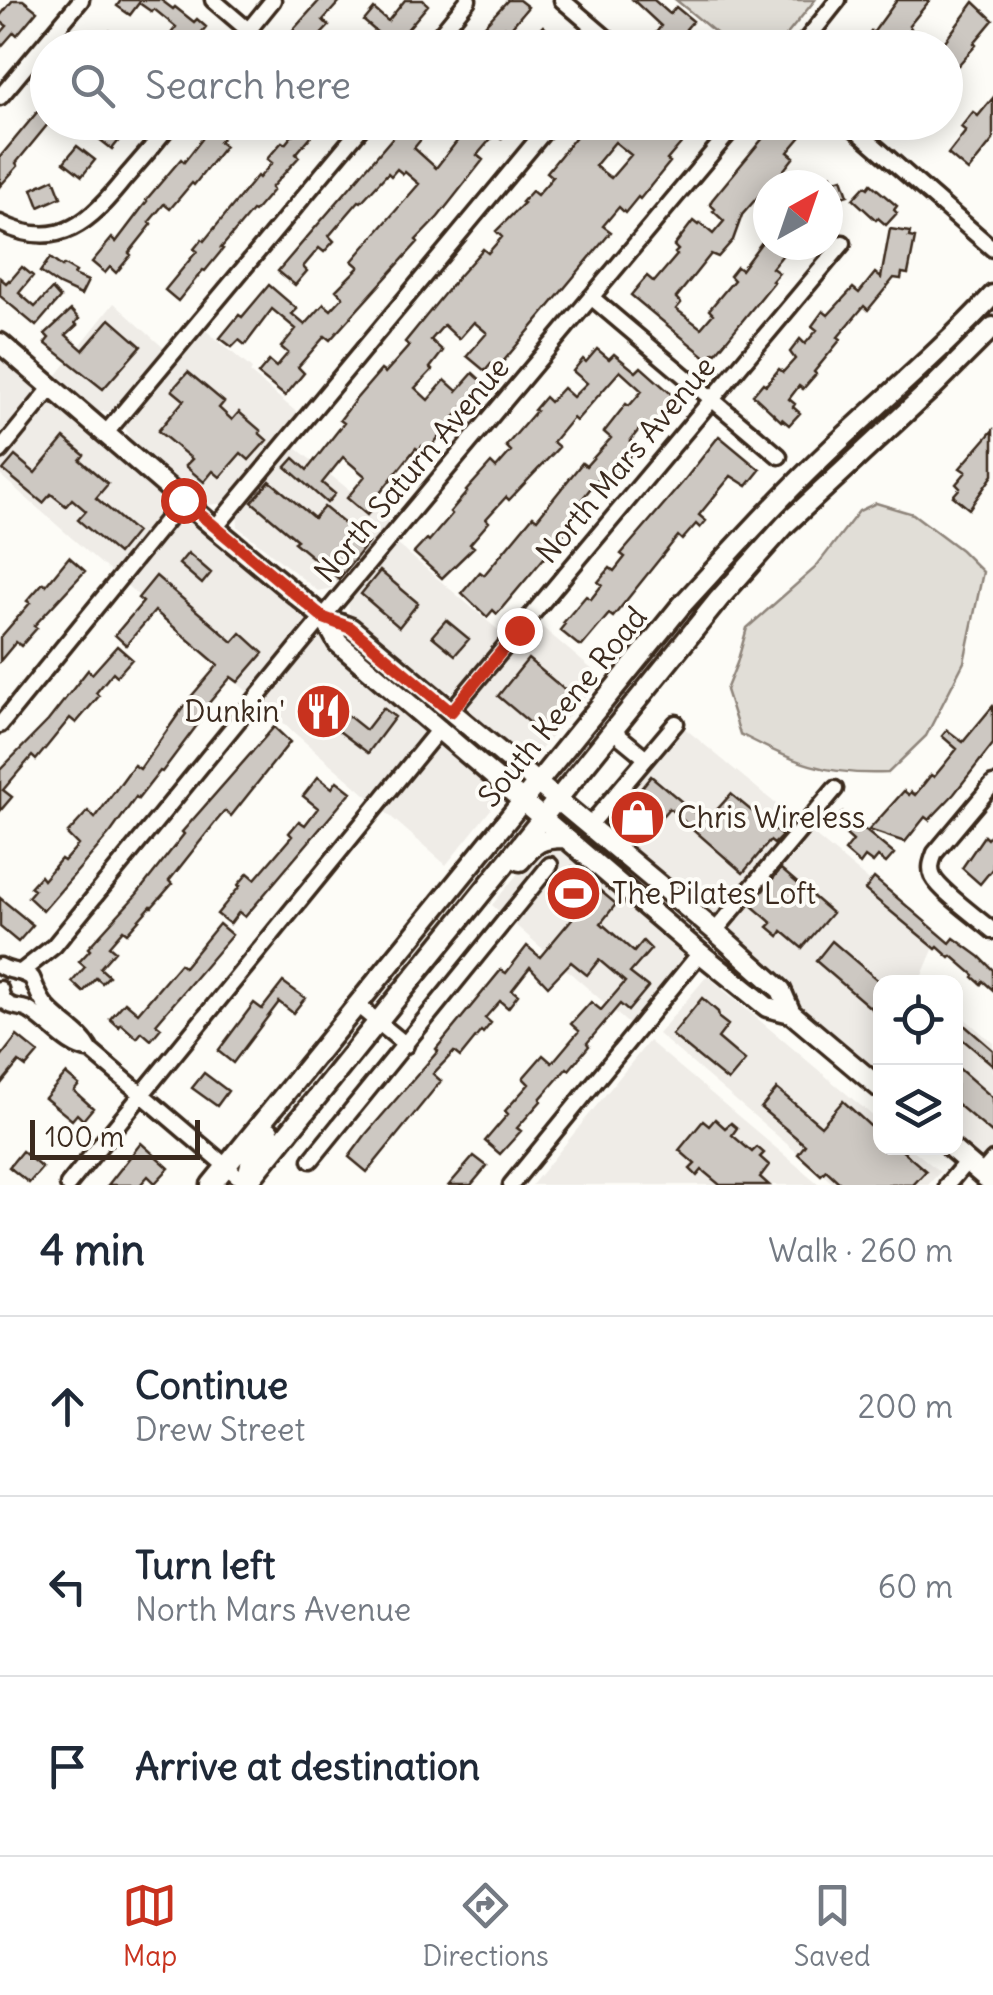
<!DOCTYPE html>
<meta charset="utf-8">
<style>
body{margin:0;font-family:Delius,sans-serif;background:#f6f6f7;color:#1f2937}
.controls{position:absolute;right:30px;bottom:30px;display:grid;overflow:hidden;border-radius:20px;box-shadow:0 5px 25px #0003}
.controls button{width:90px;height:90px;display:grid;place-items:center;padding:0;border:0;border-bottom:2px solid #e0e1e3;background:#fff;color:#1f2937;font:50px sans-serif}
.compass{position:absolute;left:753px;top:170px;width:90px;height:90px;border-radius:50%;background:#fff;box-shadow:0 5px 25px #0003;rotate:40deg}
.scale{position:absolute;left:30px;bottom:25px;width:170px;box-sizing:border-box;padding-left:10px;border:5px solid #3b2a1e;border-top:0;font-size:28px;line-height:35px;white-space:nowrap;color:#3b2a1e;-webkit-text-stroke:8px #fdfcf7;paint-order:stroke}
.stop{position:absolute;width:30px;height:30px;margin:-22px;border:8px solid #c8321e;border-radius:50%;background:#fff}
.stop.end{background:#c8321e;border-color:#fff;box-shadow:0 2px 10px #0008}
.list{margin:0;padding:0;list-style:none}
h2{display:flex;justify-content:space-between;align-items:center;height:130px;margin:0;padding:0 40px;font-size:42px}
h2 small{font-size:32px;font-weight:400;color:#747a83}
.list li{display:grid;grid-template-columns:65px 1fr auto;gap:30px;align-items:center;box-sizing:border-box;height:180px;padding:0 40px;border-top:2px solid #e0e1e3}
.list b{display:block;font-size:38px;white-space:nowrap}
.list p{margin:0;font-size:32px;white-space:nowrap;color:#747a83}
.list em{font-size:32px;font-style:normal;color:#747a83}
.icon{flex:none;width:55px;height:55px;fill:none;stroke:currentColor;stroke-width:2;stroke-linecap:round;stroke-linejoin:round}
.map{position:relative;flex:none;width:993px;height:1185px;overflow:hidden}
.search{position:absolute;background:#fff;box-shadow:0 5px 25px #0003;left:30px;right:30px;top:30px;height:110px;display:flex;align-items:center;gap:25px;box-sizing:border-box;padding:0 35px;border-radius:55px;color:#747a83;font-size:38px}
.sheet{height:670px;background:#fff}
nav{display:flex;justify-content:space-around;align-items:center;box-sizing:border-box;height:140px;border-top:2px solid #e0e1e3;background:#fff;font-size:28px;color:#747a83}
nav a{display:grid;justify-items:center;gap:5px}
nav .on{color:#c8321e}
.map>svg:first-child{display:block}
.built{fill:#efece7}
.green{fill:#e1ded7;stroke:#8e847a;stroke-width:2.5}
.building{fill:#cdc8c2;stroke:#3b2a1e;stroke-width:2.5;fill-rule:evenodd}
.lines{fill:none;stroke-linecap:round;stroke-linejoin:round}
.minor-casing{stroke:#3b2a1e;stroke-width:21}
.major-casing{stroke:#3b2a1e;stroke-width:25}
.minor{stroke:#fdfcf7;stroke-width:14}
.major{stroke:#fdfcf7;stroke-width:18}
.route{stroke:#c8321e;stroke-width:12}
.labels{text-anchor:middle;stroke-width:8;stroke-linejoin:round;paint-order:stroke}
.street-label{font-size:30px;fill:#3b2a1e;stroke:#fdfcf7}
.poi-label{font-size:30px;fill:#3b2a1e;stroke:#fdfcf7;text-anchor:start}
</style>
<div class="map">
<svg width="993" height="1185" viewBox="0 0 993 1185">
<rect width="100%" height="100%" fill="#fdfcf7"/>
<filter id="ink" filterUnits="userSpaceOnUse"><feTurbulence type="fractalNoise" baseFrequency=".01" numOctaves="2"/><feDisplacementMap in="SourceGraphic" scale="20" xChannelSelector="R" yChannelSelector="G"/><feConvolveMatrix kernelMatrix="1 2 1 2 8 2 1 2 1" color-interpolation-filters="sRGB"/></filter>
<g filter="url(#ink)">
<path class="built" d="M114 303 167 351 115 411 98 412 56 376Z
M203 328 252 369 250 373 300 415 225 503 208 505 130 438 124 425Z
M0 352 43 388 0 441Z
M52 396 174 501 114 575 0 475V460Z
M308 425 296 448 394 525 374 548 332 588 318 591 238 527 237 513Z
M183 509 315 619 251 695 123 582Z
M397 544 504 635 458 690 441 693 350 616 348 602Z
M536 622 601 677 538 753 526 757 516 756 470 717 469 702Z
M322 628 431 729 373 801 260 703Z
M682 726 799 823 715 922 598 824Z
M440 737 504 793 446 865 382 809Z
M808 830 938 938 920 980 923 982H880V1080L799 1011 724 930Z
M563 846 691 955 632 1027 512 922 558 863 549 857 503 915 492 905 537 850Z
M707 976 880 1122V1148H911L940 1172 928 1185H835L658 1034Z
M956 1011 993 1043V1151L981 1165 956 1143Z
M649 1041 820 1185H532Z"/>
<path class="green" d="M676 0H815L777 47H733Z
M876 503 913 514 961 550 983 572 964 662 926 736 888 773C824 776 795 762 740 734L726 690 737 663 747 628 815 568 859 511Z"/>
<path class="building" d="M13 0H23L37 11 17 35 14 32 0 48V34L7 26 0 21V16Z
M121 0H161L173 9 175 7 194 22 197 19 206 27 192 44 185 39 178 48H160L176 27 154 9 152 12 139 3 130 15 117 6Z
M320 0H341L323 20 329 26 310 46 293 30Z
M405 0H423L428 5 393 46 389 43 386 48H367L379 34 364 21 374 9 388 21Z
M508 0H519L528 7 509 30 505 27 487 48H464Z
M633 0H654L670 14 676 7 693 21 686 29 706 48H674L656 33 661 26Z
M897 0H930L909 26 911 28 896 48H858L871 31 873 33Z
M974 2 993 20 974 43 976 45 946 79V48H940Z
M543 26 567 48H539L530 40Z
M110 31 118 37 112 44 116 48H86L98 32 105 38Z
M993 98V140L968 171 948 154 966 131 961 127 973 112 978 116Z
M48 99V124L16 163 18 166 0 186V157Z
M104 122H134L112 149 94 135Z
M215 122H236L219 142 225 146 194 185 192 183 170 209 164 204 149 222 152 224 129 253 131 255 116 273 110 267 105 273 92 262 112 238 116 242 147 201 146 200 181 159 184 162 202 139 199 136 205 129 208 131Z
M303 122H323L296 154 299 157 271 188 273 190 254 212 252 211 221 248 223 249 205 271 203 270 178 301 165 290 197 251 194 249 202 239 204 241 257 176 259 178 272 163 267 159 282 142 285 144Z
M406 122H435L414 148 436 168 472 122H514L501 139 495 134 477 155 483 160 438 217 416 240 418 242 330 340 325 336 298 367 304 373 285 396 258 374 269 361 276 367 288 353 281 347 296 329 272 309 245 345 239 340 232 347 220 338 239 315 242 317 269 285 297 309 292 314 305 325 324 304 331 310 343 297 336 290 359 267 352 261 419 184 405 172 403 174 397 169 391 176 388 173 361 202 359 201 329 236 334 241 324 252 319 248 303 267 307 271 295 285 278 271Z
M588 122H621L641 139 654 122H663L684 140 667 160 670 162 640 199 638 197 625 213 619 207 603 226 611 232 497 369 491 364 485 371 467 356 487 333 474 322 459 339 444 325 431 340 443 351 430 368 432 370 415 388 428 400 445 380 457 391 473 373 484 383 451 421 428 451 422 446 419 450 416 448 376 498 379 501 367 515 347 498 365 476 343 457 322 483 335 494 327 503 286 467 294 458 307 470 344 423 340 420 356 399 381 370 385 373 409 346 405 342 458 277 483 249 488 253 502 237 496 231 524 203 522 202 532 191 537 195 553 177 547 172ZM615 142 631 155 611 178 595 166Z
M790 122H804L809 127 788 152 794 157 772 185H768L766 192H762L742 215 733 240 718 257 711 254 676 298 681 303 676 309 701 328 713 314 709 310 734 280 730 276 737 267 741 270 768 234V245H791L772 268 779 273 772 281 774 282 716 353 714 352 708 359 631 295 647 276 654 282 677 255 675 253 678 250 674 246 693 221 698 225 700 223 713 234 724 221 713 211 715 209 710 204 712 200 773 126 781 132Z
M77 146 95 160 82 176 64 162Z
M831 175 833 181 842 178 848 195 828 201V185H807Z
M54 179 61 197 39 207 32 189Z
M871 184 897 206 894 210 897 213 886 225 878 218 876 220 853 199 865 186 868 188Z
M890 229 910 232 909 237 915 238 908 274 902 273 901 279 894 278 868 310 864 306 838 337 841 339 814 372 816 374 803 389 799 386 789 399 795 404 793 407 800 413 789 425 782 419 781 421 753 395 763 383 766 385 779 369 783 372 795 359 790 352 800 339 805 344 817 330 812 326 823 311 828 315 853 288 859 293 875 273 881 278Z
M50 258 62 267 64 265 76 272 74 275 88 281 81 295 59 285 40 272Z
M22 267 33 276 19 293 35 307 52 289 60 298 36 326 0 296V278L6 283 9 280 10 281Z
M71 310 79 319 75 323 77 325 66 335 83 350 110 319 141 346 103 389 45 343 49 338 45 334Z
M597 349 609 359 614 354 636 372 641 367 677 399 648 433 641 427 630 441 637 447 631 455 607 481 601 475 576 507 580 510 560 539 497 614 493 610 487 617 462 593 480 572 484 575 533 516 537 519 582 463 586 466 611 438 604 432 626 404 629 406 642 391 620 371 576 421 573 418 553 442 559 447 509 500 506 497 486 519 489 522 470 544 474 547 442 578 414 553 427 539 429 541 452 514 450 512 467 492 466 491 491 463 496 468 511 451 506 446 536 411 534 410 545 397 550 402 563 388 573 397 587 383 573 371 583 359 586 362Z
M188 372 224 402 219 408 232 420 239 412 261 431 259 433 267 440 249 460 241 453 220 477 213 471 204 482 185 466 192 459 158 431 184 400 172 390Z
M993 430V475L969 509 953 496 960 488 956 484 966 472 960 468Z
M719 436 760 470 747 486 731 476 699 515 706 521 700 528 696 524 682 540 678 536 613 617 609 614 582 646 577 644 560 630 565 624 563 623 586 596 591 599 602 585 598 582 610 568 614 571 625 557 621 554 683 482Z
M64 438 84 455 80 460 108 484 96 498 136 532 118 554 78 520 86 511 72 499 66 506 51 494 43 503 3 470 15 456 35 473Z
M270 481 314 518 324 507 368 543 339 579 294 542 297 540 252 502Z
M188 553 211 573 202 584 179 564Z
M69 557 85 571 34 626 37 628 21 646 16 642 0 661V638L30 603 27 601 43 583 46 585Z
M380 571 418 603 399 627 361 594Z
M156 576 233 642 241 633 263 653 238 682 231 677 197 717 201 720 162 772 160 771 138 799 136 797 111 832 43 911 28 897 34 890 30 887 40 876 43 880 61 859 64 861 78 845 67 834 88 811 95 818 134 765 140 769 189 699 218 665 155 611 126 645 115 635 143 602 138 598Z
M446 620 469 639 455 655 432 636Z
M117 646 132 659 117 676 113 672 96 693 99 696 76 723 70 718 36 760 32 756 3 790 12 797 0 811V770L48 721 88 670 92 674Z
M528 659 573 697 542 733 498 696Z
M326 698 366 730 383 708 395 717 368 753 327 722 320 730 317 727 314 730 306 724Z
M993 706V744L954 794 929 820 925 817 905 842 869 830 904 791 909 795 911 792 915 795 931 775 934 777 957 749 942 736 947 730 963 742Z
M274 727 290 742 231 816 225 811 214 824 169 881 172 884 152 907 151 906 127 933 123 930 109 946 115 951 100 968 109 976 102 983 96 978 83 992 72 982 85 967 79 962 90 950 88 948 137 894 184 834 182 832Z
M651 776 706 822 731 794 782 836 774 844 770 841 743 873 669 808 642 840 612 815 631 793 635 796Z
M318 777 332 788 337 781 351 792 245 917 239 912 230 924 217 914 240 886 238 885 248 873 255 879 292 836 289 833 299 821 305 825 318 808 303 796Z
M843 812 894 854 886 863 878 857 873 863 865 857 860 864 845 851 853 841 833 823Z
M993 832V868L980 884 962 868 984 836 987 839Z
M572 867 616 904 601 923 634 952 643 941 651 949 630 973 648 987 628 1011 620 1004 587 1043 589 1046 569 1070 567 1068 540 1099 541 1101 517 1128 521 1131 500 1154 485 1141 508 1114 505 1111 529 1084 523 1078 543 1055 552 1063 579 1031 571 1024 591 1002 601 1010 625 982 599 960 587 975 571 962 548 986 530 967 512 990 518 995 508 1008 500 1001 485 1018 491 1023 483 1033 481 1031 460 1057 454 1052 433 1074 441 1081 367 1172 349 1157 366 1134 438 1051 436 1049 501 970 506 973 527 946 540 957 576 914 551 893Z
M781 869 832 913 802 948 782 931 779 936 768 927 772 923 751 905Z
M874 878 950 943 954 938 980 957 993 970V990L983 981 981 984 973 977 974 975 952 956 950 958 938 947 936 949 865 890Z
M0 898 33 925 18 942 0 927Z
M219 924 232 935 156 1024 161 1028 151 1040 142 1032 137 1038 121 1024 119 1027 110 1019 125 1002 138 1013 180 964 184 967Z
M832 941 880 982V1016L816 961Z
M283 982 305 998 293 1013 279 1002 233 1063 218 1051 254 1003 262 1009Z
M702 998 718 1012 719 1018 728 1025 718 1038 745 1061 728 1081 672 1035Z
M956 1018 993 1050V1065L956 1034Z
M17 1036 38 1053 26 1067 19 1062 0 1085V1058Z
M956 1066 993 1098V1134L956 1103Z
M204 1073 228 1091 217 1106 192 1088Z
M66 1074 79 1085 74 1091 93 1108 83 1120 77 1114 72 1120 45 1098Z
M777 1089 821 1126 843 1101 880 1135V1148H899L926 1171 913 1185H842L826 1170 821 1175 798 1154 805 1145 761 1108Z
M715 1119 725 1128 731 1123 737 1128 732 1135 752 1152 757 1147 764 1153 760 1157 769 1165 760 1177 769 1185H720L702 1170 697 1176 690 1169 695 1164 679 1150 703 1121 709 1126Z
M141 1143 169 1168 155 1183 148 1176 140 1185H108Z
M22 1151 42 1168 29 1183 9 1167Z
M474 1156 487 1166 471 1185H449Z"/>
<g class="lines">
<defs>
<path id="minor" d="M213 0 248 30
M562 0 618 48
M234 48 273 0
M429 48 468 0
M800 48 838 0
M0 97 81 0
M707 122 725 137
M847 122 993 249
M0 223C59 253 91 221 126 177 142 159 157 141 172 122
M591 297 779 456
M106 433 366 122
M0 451 52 387
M215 528 552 122
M451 711 843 243
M0 725 183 500
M612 730 646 758
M993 784 935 853C932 861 929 868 933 877 940 891 979 919 993 931
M589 826 676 723
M715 931 835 789
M0 966C12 973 22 970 32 978 37 989 39 999 48 1008 62 1024 81 1032 91 1051L248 1185
M21 972 54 946 303 641 738 122
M0 989C2 995 1 999 7 1003 14 1009 22 1006 30 1011 51 1024 66 1047 91 1051
M356 1004 406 1045
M311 1160 550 865
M981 1174 993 1160
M68 1185 440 728
M511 1185 700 953
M947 1185 967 1161"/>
<path id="major" d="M0 343 215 528 324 618 351 628 715 931 781 990 791 1013
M324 618 338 643 700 953 767 1007 791 1013 880 1088
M520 861C535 843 540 838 564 838
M951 1148 993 1184
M247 1184C248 1162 255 1148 269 1131
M211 1185 680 607C729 554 777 500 830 450 885 398 942 350 993 295
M246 1185 719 599 786 524 933 387 993 327"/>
</defs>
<use href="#minor" class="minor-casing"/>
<use href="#major" class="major-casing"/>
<use href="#minor" class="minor"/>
<use href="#major" class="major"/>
</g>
</g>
<g class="lines" filter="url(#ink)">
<path class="route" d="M183 500 324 618 351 628 451 712 519 630"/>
</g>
<defs>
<symbol id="restaurant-disc" viewBox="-11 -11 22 22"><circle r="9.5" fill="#c8321e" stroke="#fdfcf7"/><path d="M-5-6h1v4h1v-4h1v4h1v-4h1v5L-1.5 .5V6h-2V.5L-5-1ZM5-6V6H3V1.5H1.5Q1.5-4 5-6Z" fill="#fff"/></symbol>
<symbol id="shop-disc" viewBox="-11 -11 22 22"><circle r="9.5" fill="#c8321e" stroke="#fdfcf7"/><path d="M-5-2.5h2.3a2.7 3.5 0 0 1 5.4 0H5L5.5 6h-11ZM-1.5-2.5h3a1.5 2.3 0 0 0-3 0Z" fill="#fff"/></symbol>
<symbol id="stadium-disc" viewBox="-11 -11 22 22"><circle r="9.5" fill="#c8321e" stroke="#fdfcf7"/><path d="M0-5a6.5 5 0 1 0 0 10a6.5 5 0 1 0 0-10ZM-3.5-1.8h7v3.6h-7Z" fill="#fff"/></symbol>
</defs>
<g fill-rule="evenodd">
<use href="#restaurant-disc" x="292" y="680" width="63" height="63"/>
<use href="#shop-disc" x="606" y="786" width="63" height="63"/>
<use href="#stadium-disc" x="542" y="862" width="63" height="63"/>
</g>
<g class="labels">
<g class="street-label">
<text transform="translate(626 460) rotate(-50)" y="10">North Mars Avenue</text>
<text transform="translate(412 470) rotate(-50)" y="10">North Saturn Avenue</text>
<text transform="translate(563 707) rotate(-51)" y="10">South Keene Road</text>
</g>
<g class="poi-label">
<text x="285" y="722" text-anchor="end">Dunkin'</text>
<text x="677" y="828">Chris Wireless</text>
<text x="612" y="904">The Pilates Loft</text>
</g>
</g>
</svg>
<div class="controls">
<button><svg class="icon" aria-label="locate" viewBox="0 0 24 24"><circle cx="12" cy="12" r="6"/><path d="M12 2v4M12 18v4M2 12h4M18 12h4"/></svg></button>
<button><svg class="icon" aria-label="layers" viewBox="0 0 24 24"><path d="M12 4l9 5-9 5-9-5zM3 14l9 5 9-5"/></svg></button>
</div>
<svg class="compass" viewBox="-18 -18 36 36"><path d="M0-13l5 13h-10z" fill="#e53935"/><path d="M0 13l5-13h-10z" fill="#747a83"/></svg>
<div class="scale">100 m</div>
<div class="stop" style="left:183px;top:500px"></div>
<div class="stop end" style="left:519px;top:630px"></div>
<div class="search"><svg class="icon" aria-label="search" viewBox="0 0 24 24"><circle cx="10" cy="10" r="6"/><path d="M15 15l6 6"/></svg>Search here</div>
</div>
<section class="sheet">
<h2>4 min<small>Walk · 260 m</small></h2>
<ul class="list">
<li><svg class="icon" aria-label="ahead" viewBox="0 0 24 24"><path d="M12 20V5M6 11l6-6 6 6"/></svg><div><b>Continue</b><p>Drew Street</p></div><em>200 m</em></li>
<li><svg class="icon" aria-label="left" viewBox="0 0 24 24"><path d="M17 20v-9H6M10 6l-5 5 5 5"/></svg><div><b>Turn left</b><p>North Mars Avenue</p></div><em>60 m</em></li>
<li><svg class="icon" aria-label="arrive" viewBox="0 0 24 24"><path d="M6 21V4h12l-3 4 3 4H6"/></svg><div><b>Arrive at destination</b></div></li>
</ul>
</section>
<nav>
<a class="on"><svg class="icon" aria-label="map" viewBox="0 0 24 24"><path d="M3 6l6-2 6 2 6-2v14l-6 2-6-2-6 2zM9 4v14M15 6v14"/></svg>Map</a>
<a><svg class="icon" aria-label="directions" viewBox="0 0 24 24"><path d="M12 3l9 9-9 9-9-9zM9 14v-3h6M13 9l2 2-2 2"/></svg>Directions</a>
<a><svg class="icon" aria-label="saved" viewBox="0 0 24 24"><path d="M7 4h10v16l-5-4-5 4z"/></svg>Saved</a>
</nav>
